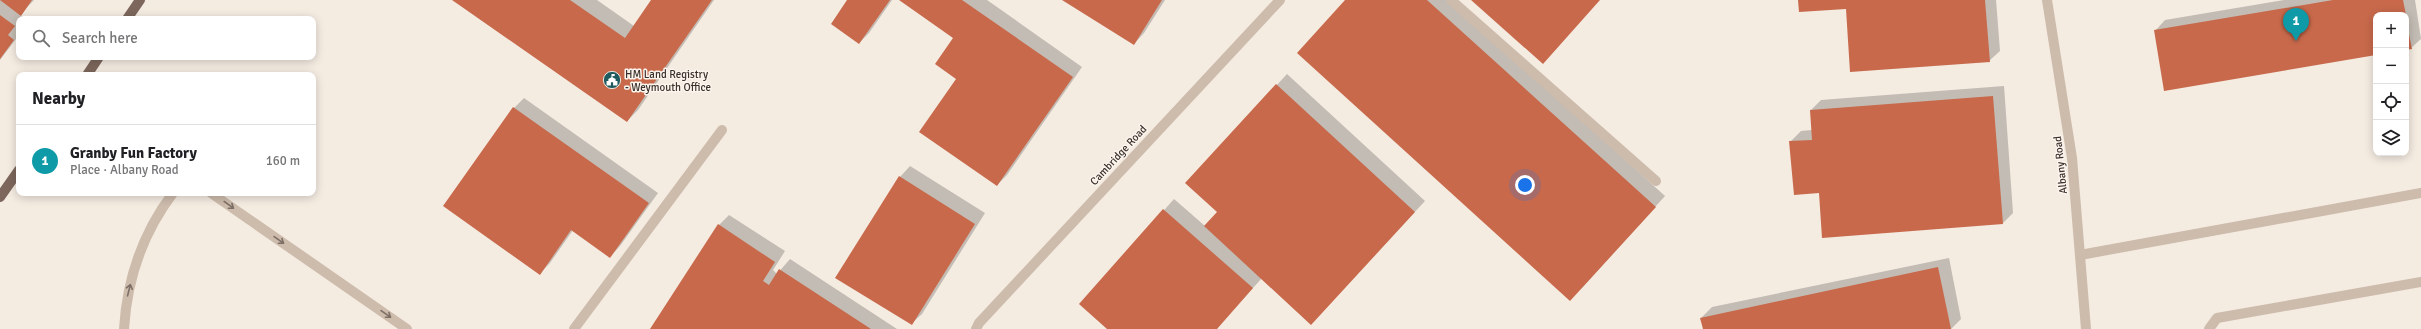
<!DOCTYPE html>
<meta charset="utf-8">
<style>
body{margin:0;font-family:Signika,sans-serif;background:#f2f2f2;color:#202124}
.controls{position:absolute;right:12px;top:12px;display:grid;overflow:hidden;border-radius:8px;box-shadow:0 2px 10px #0003}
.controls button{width:36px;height:36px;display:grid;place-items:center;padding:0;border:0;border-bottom:1px solid #e0e0e0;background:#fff;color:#202124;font:20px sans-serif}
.you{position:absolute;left:1525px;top:185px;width:14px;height:14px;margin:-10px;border:3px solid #fff;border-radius:50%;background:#1a73e8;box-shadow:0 0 0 6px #1a73e833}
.badge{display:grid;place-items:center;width:26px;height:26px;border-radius:50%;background:#2563eb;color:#fff;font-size:13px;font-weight:700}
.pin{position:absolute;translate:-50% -33px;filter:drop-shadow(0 1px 2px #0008)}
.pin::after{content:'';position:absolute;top:21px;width:14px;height:12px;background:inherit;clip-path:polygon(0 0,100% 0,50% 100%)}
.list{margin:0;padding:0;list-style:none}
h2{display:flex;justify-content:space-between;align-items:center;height:52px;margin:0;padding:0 16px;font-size:17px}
h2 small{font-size:13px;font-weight:400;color:#757577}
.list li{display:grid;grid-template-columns:26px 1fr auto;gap:12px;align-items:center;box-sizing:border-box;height:72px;padding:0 16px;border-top:1px solid #e0e0e0}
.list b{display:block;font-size:15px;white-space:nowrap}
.list p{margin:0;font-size:13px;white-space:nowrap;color:#757577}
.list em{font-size:13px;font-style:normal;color:#757577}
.icon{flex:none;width:22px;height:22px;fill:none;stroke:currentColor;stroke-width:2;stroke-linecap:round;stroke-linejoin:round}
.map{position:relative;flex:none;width:2421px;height:329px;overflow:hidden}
.search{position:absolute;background:#fff;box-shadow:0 2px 10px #0003;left:16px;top:16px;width:300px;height:44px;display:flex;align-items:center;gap:10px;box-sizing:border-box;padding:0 14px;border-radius:8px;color:#757577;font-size:15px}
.panel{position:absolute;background:#fff;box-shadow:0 2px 10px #0003;left:16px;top:72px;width:300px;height:124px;border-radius:8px}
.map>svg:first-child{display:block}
.shadow{fill:#0003}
.building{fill:#c8694b}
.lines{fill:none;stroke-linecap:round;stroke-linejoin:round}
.minor{stroke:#cdbbac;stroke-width:10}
.major{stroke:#7d675c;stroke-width:10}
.oneway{stroke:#7d6f65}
.labels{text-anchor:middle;stroke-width:3;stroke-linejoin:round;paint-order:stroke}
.poi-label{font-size:11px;fill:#3b302b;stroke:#fbf5ee;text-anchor:start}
.street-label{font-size:11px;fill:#3b302b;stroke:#fbf5ee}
</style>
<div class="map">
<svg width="2421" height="329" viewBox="0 0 2421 329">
<rect width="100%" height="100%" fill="#f4ebe1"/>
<path class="shadow" d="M0 0H34L20 15 23 17 19 19 16 26 19 28V35L0 60Z
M454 0H597L634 26 652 0H714L638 110 627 121Z
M848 0H892L869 33 859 43Z
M901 0H987L1082 67 1007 175 997 185 958 78 954 38Z
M1064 0H1165L1144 33 1134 44Z
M1347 0H1449L1665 196 1581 289Z
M1799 0H1996L2000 51 1989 61 1847 7Z
M2284 0H2415L2421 39 2411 48 2406 49V15H2376V54L2155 31 2165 20Z
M1287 74 1425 201 1321 313 1262 278 1216 329H1109L1081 304 1174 199 1205 226 1219 212 1187 183Z
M2004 86 2013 213 2003 223 1820 192 1790 142 1801 131 1812 130 1811 110 1821 100Z
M524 98 658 193 620 246 610 257 573 230 550 263 539 274 514 108Z
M910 166 985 213 922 314 911 324 900 177Z
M729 215 785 251 773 270 777 274 790 259 897 329H651L719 225Z
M1949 258 1961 319 1951 329H1704L1701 318 1712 307Z"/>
<path class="building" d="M0 0H32L21 16Z
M452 0H570L625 38 651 0H712L627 122Z
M847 0H890L859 44 831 24Z
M899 0H962L1073 77 997 186 919 132 956 79 935 64 953 38Z
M1062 0H1162L1134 45Z
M1345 0H1427L1656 207 1570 301 1297 53Z
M1471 0H1600L1543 64Z
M1798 0H1985L1990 62 1850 72 1846 9 1799 12Z
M2333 0H2403L2406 15H2376V55L2164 91 2154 30Z
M0 15 15 26 8 35 14 40 0 59Z
M2406 20 2412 49 2406 50Z
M1276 84 1415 212 1311 325 1204 226 1217 212 1185 183Z
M1993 96 2003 224 1822 238 1819 193 1794 195 1789 141 1812 140 1810 110Z
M513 107 649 203 610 258 571 230 540 275 443 206Z
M899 176 975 224 912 325 835 278Z
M1163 209 1253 288 1217 329H1107L1079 304Z
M718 224 775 262 763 281 769 285 779 269 871 329H650Z
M1938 267 1951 329H1703L1700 318Z"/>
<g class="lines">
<path class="minor" d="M1451 0 1656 181
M2047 0 2072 158 2086 329
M211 193 407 329
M2080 255 2421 193
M124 329C127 278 142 234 173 193
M574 329 722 130
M976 329 979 323 1280 0
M2209 329 2217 318 2421 282"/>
<path class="major" d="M127 19 140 0
M87 75 99 57
M0 197 19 170"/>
</g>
<defs><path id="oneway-shaft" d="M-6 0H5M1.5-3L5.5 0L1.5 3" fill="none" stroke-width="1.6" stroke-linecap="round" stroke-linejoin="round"/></defs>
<g class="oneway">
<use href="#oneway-shaft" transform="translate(229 205) rotate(36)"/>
<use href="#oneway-shaft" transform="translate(279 240) rotate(35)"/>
<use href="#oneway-shaft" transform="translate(129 290) rotate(-76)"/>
<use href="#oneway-shaft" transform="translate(386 314) rotate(35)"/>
</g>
<defs>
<symbol id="civic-disc" viewBox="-11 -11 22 22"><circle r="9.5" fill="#1f5a5e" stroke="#fbf5ee"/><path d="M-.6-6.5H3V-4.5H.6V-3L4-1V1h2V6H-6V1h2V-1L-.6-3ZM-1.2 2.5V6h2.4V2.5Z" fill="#fff"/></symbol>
</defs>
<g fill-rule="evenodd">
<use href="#civic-disc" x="602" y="70" width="20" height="20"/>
</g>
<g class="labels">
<g class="poi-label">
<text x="625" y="78">HM Land Registry<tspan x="625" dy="13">- Weymouth Office</tspan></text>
</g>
<g class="street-label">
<text transform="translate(1118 155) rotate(-47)" y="4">Cambridge Road</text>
<text transform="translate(2060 165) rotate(-96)" y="4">Albany Road</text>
</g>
</g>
</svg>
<div class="controls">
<button>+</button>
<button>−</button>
<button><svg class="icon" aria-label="locate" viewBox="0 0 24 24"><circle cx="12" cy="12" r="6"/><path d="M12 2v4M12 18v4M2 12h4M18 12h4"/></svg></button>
<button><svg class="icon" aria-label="layers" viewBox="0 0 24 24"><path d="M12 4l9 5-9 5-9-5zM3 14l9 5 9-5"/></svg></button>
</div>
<div class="you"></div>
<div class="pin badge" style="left:2296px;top:41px;background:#0f9aa8">1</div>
<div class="search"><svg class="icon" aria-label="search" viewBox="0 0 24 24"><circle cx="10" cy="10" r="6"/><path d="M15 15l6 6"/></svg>Search here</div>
<section class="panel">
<h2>Nearby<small></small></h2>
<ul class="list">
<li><span class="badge" style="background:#0f9aa8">1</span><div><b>Granby Fun Factory</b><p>Place · Albany Road</p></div><em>160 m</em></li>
</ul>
</section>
</div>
